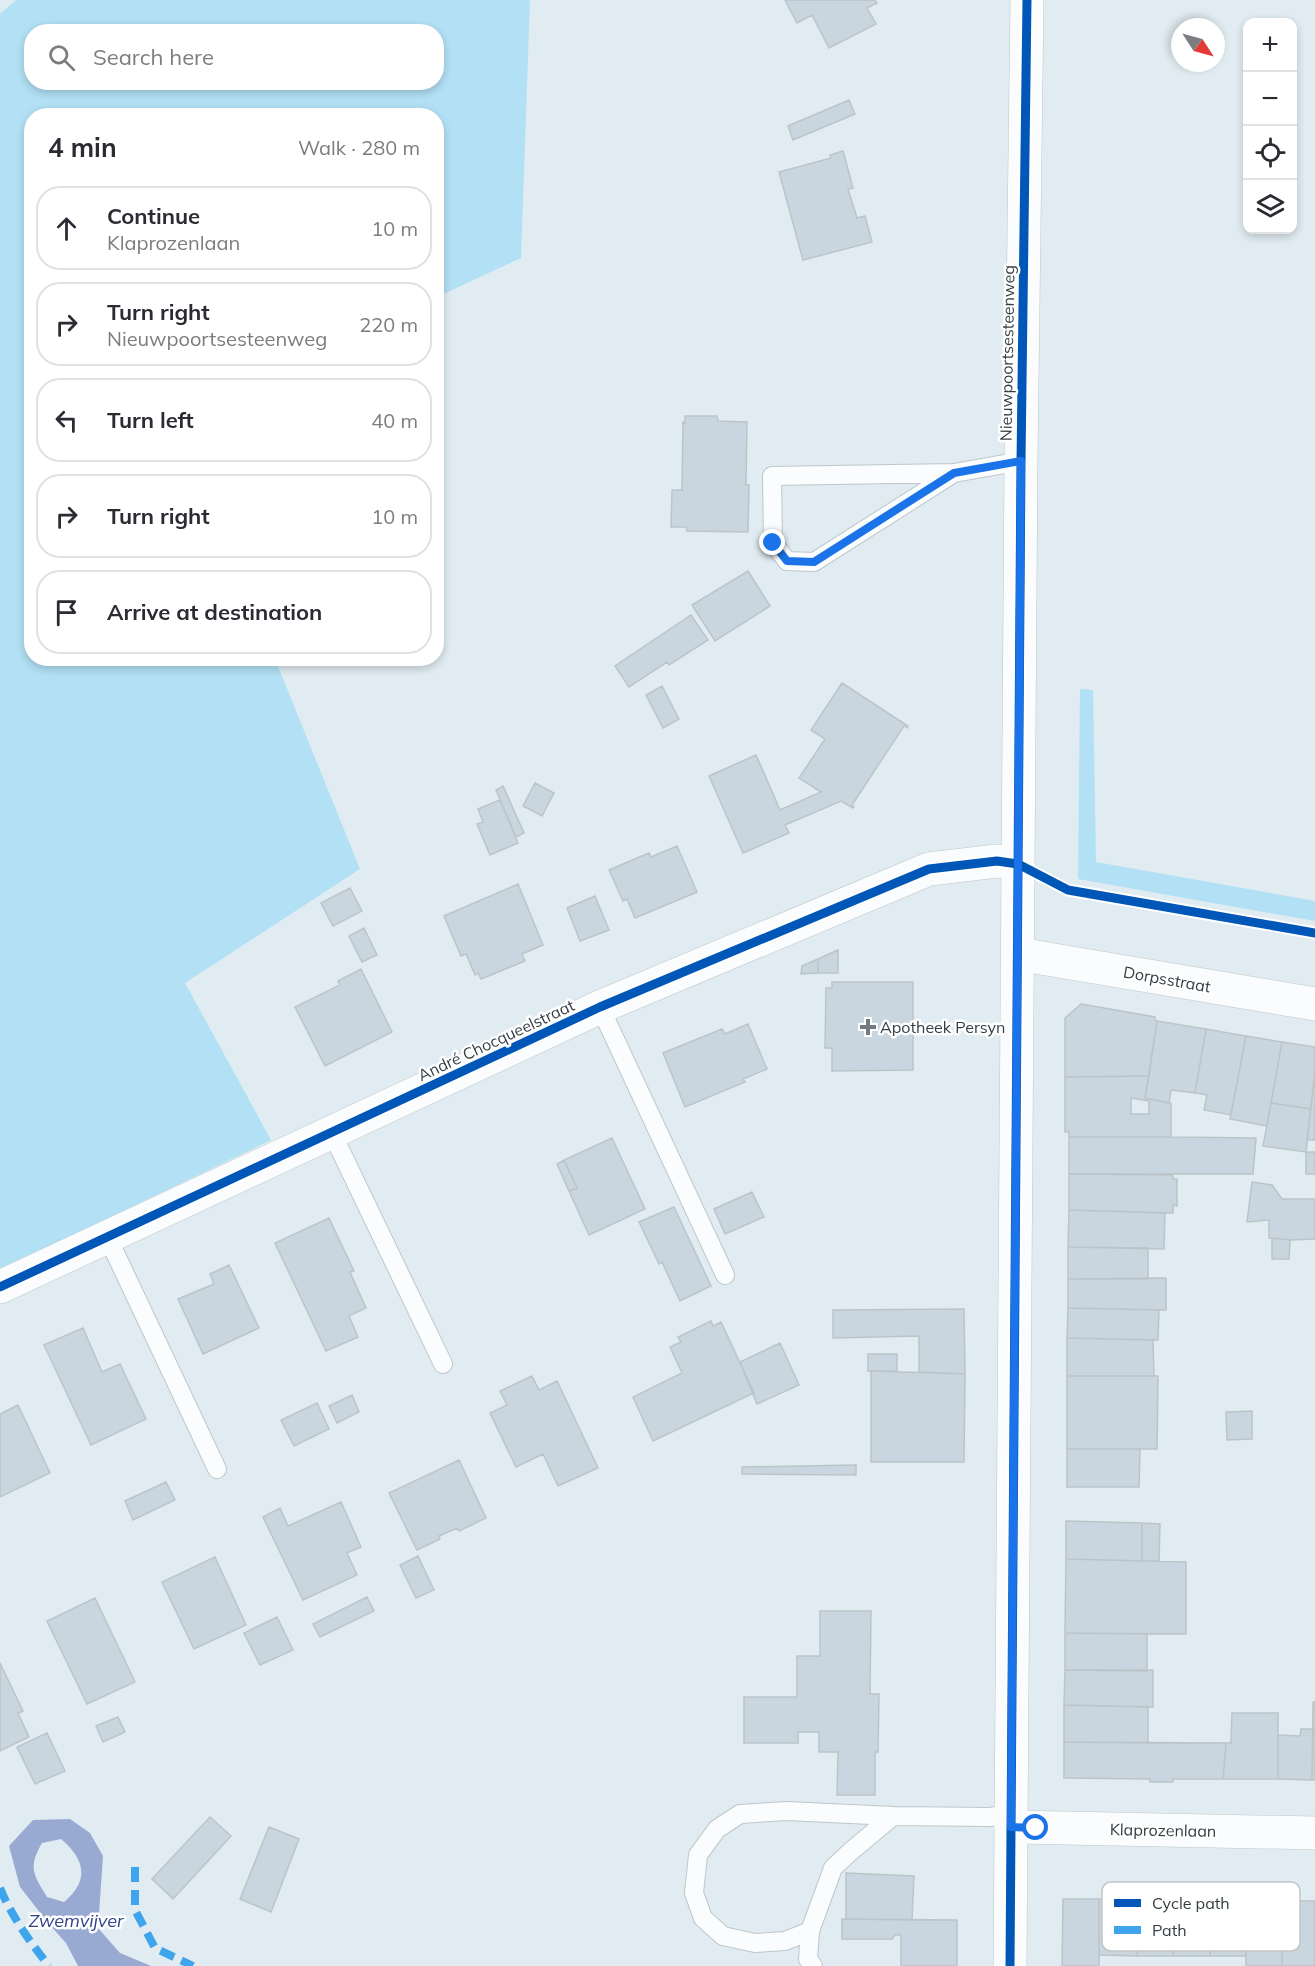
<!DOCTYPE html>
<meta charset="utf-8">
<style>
body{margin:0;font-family:Mulish,sans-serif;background:#f2f2f3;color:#2b2b33}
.controls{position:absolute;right:18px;top:18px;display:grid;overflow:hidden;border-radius:12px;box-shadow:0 3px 9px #0003}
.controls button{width:54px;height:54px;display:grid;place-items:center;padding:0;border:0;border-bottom:2px solid #e1e1e2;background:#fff;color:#2b2b33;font:30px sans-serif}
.compass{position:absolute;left:1171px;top:18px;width:54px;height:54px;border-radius:50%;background:#fff;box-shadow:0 3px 9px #0003;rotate:126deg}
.stop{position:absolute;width:18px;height:18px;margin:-14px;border:4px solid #1a73e8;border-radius:50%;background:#fff}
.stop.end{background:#1a73e8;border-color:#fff;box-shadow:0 2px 6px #0008}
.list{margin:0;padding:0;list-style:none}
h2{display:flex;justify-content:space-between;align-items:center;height:78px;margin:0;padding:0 24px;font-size:26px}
h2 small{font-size:20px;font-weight:400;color:#7c7c81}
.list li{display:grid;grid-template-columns:39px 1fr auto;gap:18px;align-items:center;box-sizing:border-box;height:84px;margin:0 12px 12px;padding:0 12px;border:2px solid #e1e1e2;border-radius:24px}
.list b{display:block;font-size:22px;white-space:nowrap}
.list p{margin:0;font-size:20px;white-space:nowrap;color:#7c7c81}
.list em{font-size:20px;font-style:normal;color:#7c7c81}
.icon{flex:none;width:33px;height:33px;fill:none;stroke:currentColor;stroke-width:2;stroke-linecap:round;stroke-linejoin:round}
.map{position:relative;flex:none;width:1315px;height:1966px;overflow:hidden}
.search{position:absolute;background:#fff;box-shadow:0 3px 9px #0003;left:24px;top:24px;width:420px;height:66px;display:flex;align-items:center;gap:15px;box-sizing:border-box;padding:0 21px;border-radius:24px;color:#7c7c81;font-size:22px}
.panel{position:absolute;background:#fff;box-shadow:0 3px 9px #0003;left:24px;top:108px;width:420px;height:558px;border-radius:24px}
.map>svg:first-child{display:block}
.green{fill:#b2e0f4;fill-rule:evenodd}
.water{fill:#98aad2;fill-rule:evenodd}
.building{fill:#c9d6df;stroke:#bcc4c9;stroke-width:1.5;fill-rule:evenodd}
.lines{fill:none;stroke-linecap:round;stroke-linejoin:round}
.service-casing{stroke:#bec7cb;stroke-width:20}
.minor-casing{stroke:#bec7cb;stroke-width:34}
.secondary-casing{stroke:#bec7cb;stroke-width:34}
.service{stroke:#fafcfd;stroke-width:18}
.minor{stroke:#fafcfd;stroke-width:33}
.secondary{stroke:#fafcfd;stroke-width:33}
.quiet{stroke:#3ea4ec;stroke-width:8;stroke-dasharray:15 8;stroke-linecap:butt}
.cycleway-casing{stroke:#fff;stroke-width:13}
.cycleway{stroke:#0057b8;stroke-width:9}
.route{stroke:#1a73e8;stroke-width:8}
.poi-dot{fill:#707a7f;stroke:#fff;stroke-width:2}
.labels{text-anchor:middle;stroke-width:5;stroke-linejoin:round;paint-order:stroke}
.street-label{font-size:16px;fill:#343d41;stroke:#fff}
.poi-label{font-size:16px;fill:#343d41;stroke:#fff;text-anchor:start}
.water-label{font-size:18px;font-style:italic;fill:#304488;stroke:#fff}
.key{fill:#fff;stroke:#c2c5c6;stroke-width:1.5}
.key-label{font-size:16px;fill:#343d41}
</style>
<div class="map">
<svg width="1315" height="1966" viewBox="0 0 1315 1966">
<rect width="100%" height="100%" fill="#e0ecf1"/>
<path class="green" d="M16 0H530L521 258 437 297 436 116H32V658L275 659 360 869 185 983 271 1140 0 1270V14ZM32 32H436V82H32Z
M1080 689 1093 690 1096 862 1315 901V921L1078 879Z"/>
<path class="water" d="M70 1819 90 1833 103 1856 98 1928 120 1953 151 1966H78L66 1943 49 1924 20 1887 9 1846 33 1820ZM61 1839C85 1859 90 1881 64 1902L47 1897C33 1874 28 1867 42 1843Z"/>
<path class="building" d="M785 0H875L877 3 867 8 876 24 829 48 812 15 797 23Z
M849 100 855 114 793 140 788 126Z
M843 151 853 188 848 189 857 218 865 216 872 242 803 260 779 172 831 158 830 155Z
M685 416H717L718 421 747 422 746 485H749L748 532 687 531 686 527H671L672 490H682L683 422 685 423Z
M748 571 770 606 715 641 692 605Z
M691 615 708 640 669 665 667 662 629 687 615 666Z
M842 683 908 726 907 728 904 726 852 805 854 807 853 808 841 801 785 825 789 833 743 853 709 776 756 755 780 810 821 792 799 778 825 739 811 730Z
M662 686 679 719 663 728 646 695Z
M535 783 554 793 542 816 523 806Z
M503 786 524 833 516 837 496 790Z
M500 800 518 843 490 855 477 824 483 822 478 809Z
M677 846 697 892 635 918 627 899 623 901 609 870 649 853 651 857Z
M518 884 543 945 522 954 525 961 481 979 478 973 475 975 466 954 461 956 444 916Z
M350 888 362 911 333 926 321 903Z
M595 896 609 930 580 941 567 908Z
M364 928 377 955 362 962 349 936Z
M838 950V973H818V959Z
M818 959V973L801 974 802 966Z
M361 969 392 1032 325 1066 295 1007 340 985 338 981Z
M832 982H913V1070L832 1071V1048H825L826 988H832Z
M1081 1004 1155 1017V1020L1157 1021 1149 1076 1065 1077V1018Z
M1157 1021 1206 1029 1195 1093 1171 1090 1169 1103 1145 1098Z
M748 1024 767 1069 743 1079 745 1082 685 1107 663 1053 722 1029 725 1034Z
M1206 1029 1246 1036 1231 1115 1204 1110 1207 1095 1195 1093Z
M1246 1036 1282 1042 1267 1126 1230 1119Z
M1282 1042 1315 1047V1071L1311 1109 1271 1103Z
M1315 1071V1140H1307Z
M1149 1076 1145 1098 1171 1103V1137H1069V1132H1065V1077ZM1131 1098 1149 1101V1114H1131Z
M1271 1103 1311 1109 1306 1152 1263 1146Z
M1069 1137H1171L1256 1138 1253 1174H1069Z
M612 1138 645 1209 589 1235 569 1191 577 1188 564 1160Z
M1306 1152H1315V1174H1306Z
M564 1160 577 1188 569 1191 557 1164Z
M1069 1174 1173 1175V1179H1177V1206L1173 1205V1213L1069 1210Z
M1252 1182 1272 1185 1282 1199H1315V1239L1290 1240 1269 1238V1220L1247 1222Z
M752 1192 764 1217 725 1234 714 1209Z
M674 1207 711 1286 680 1301 662 1262 659 1264 639 1222Z
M1069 1210 1165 1213 1164 1249 1068 1247Z
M329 1218 354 1271 350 1272 366 1308 349 1316 358 1337 326 1351 275 1243Z
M1272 1238 1290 1240 1289 1259H1272Z
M1068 1247 1148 1248V1279H1068Z
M229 1265 259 1328 203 1354 178 1299 214 1284 210 1274Z
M1166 1278V1310L1068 1308V1279Z
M1068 1308 1159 1310 1158 1340 1067 1338Z
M964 1309 965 1374 919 1372V1336L833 1338V1310Z
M711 1321 713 1326 721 1322 754 1393 653 1441 633 1397 682 1373 670 1347 681 1342 678 1337Z
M83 1328 102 1372 120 1364 146 1419 91 1445 44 1345Z
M1067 1338 1153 1340 1154 1376H1067Z
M780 1343 799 1385 757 1404 740 1362Z
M868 1354H897V1371H868Z
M871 1371 965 1374 964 1462H871Z
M532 1376 539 1390 557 1381 598 1468 558 1486 543 1454 516 1467 490 1413 507 1405 500 1391Z
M1067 1376H1158L1157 1449H1067Z
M352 1395 359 1412 337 1423 329 1406Z
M317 1403 329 1429 294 1446 281 1420Z
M18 1405 50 1473 0 1497V1414Z
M1252 1411V1439L1227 1440 1226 1412Z
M1067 1449H1140L1139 1487H1067Z
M459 1460 486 1518 459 1531 457 1528 439 1536 440 1539 417 1550 389 1493Z
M856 1465V1475L742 1474V1467Z
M166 1482 175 1500 133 1520 125 1501Z
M341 1502 361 1547 347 1553 357 1575 303 1600 263 1517 280 1508 288 1526Z
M1066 1521 1142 1523V1561L1066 1559Z
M1142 1523 1160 1524 1159 1561H1142Z
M418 1556 434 1590 416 1598 400 1565Z
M215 1557 246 1625 194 1649 162 1582Z
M1066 1559 1186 1562V1634L1065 1633Z
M367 1597 374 1611 320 1637 313 1624Z
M95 1598 135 1682 87 1704 47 1621Z
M820 1611H871L870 1694H879L878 1752H875V1795H837L838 1752H819V1732H798V1743H744V1697H797V1656H820Z
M277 1617 293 1650 260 1665 244 1633Z
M1065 1633 1147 1634V1671L1065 1670Z
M0 1663 23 1711 18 1713 29 1737 0 1751Z
M1065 1670H1153V1707L1064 1705Z
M1313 1702H1315V1780H1312Z
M1064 1705 1148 1707V1743L1064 1742Z
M1232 1713H1278V1779H1223L1226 1743H1231Z
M118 1717 125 1732 103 1742 96 1726Z
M1301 1729H1313L1312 1780 1278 1779V1735L1300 1736Z
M47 1733 65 1771 35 1784 17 1747Z
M1064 1742 1226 1743 1223 1779H1173V1782H1150V1779L1064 1778Z
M210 1817 231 1836 173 1899 152 1879Z
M269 1827 299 1839 271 1912 240 1899Z
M846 1873 914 1876 912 1920 846 1919Z
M1135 1897 1137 1956 1099 1955V1899H1135Z
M1063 1899H1099V1966H1062Z
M1136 1899 1172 1900 1173 1956H1137Z
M1172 1900H1209L1210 1956H1173Z
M1209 1900 1246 1901V1956H1210Z
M1246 1901H1283L1282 1966H1246Z
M1283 1901H1315V1966H1282Z
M842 1919 957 1920V1966H901V1935H895L892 1939H842Z"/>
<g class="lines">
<defs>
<path id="service" d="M954 473 814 562 787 561 773 543 772 476 954 473 1021 461
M600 1007 725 1275
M332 1133 443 1364
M108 1238 217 1469
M810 1931 785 1941 755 1943 723 1936 703 1918 694 1893 698 1855 717 1829 740 1814 787 1811 893 1816 990 1817 1011 1814
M813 1966 808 1959 810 1931 833 1868 850 1852 893 1816"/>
<path id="minor" d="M1018 954 1315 1004
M0 1287 600 1007 929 869 997 861 1018 864
M1011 1827 1315 1833"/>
<path id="secondary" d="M1010 1966 1021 461 1027 0"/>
</defs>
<use href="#service" class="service-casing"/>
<use href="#minor" class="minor-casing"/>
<use href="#secondary" class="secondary-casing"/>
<use href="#service" class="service"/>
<use href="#minor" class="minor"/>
<use href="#secondary" class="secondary"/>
<path class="quiet" d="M135 1867V1910L155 1948 193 1966
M0 1888C12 1917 30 1942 49 1966"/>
<defs>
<path id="cycleway" d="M0 1287 600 1007 929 869 997 861 1018 864 1068 890 1315 933
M1010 1966 1021 461 1027 0"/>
</defs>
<use href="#cycleway" class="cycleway-casing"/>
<use href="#cycleway" class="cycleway"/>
</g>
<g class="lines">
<path class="route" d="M773 543 787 561 814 562 954 473 1021 461 1011 1814V1827L1036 1828"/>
</g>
<path class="poi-dot" d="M865 1018h6v6h6v6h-6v6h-6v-6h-6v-6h6z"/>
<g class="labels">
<g class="street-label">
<text transform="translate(1007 353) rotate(-89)" y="6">Nieuwpoortsesteenweg</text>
<text transform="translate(1167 979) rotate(10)" y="6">Dorpsstraat</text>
<text transform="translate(496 1040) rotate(-25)" y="6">André Chocqueelstraat</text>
<text transform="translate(1163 1830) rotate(1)" y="6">Klaprozenlaan</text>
</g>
<g class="poi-label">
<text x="880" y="1033">Apotheek Persyn</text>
</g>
<g class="water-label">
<text x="76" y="1927">Zwemvijver</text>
</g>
</g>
<rect x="1102" y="1882" width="198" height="69" rx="9" class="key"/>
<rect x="1114" y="1899" width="27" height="8" fill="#0057b8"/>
<rect x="1114" y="1926" width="27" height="8" fill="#3ea4ec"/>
<g class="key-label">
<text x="1152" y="1909">Cycle path</text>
<text x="1152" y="1936">Path</text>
</g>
</svg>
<div class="controls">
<button>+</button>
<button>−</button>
<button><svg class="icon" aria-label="locate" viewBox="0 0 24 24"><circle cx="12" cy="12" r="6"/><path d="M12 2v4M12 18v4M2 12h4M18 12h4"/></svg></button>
<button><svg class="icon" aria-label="layers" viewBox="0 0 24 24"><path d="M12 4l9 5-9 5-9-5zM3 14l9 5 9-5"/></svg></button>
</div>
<svg class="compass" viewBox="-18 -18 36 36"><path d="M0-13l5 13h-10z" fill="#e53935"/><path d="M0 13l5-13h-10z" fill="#7c7c81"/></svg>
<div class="stop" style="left:1036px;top:1828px"></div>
<div class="stop end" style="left:773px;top:543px"></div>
<div class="search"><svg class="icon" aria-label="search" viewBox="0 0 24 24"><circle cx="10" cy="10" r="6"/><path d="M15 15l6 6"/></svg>Search here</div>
<section class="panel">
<h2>4 min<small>Walk · 280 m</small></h2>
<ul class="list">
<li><svg class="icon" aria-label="ahead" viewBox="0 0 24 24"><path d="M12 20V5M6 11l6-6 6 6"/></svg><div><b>Continue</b><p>Klaprozenlaan</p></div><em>10 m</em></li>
<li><svg class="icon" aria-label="right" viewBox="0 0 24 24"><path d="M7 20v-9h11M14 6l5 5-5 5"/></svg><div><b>Turn right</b><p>Nieuwpoortsesteenweg</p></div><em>220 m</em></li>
<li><svg class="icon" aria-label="left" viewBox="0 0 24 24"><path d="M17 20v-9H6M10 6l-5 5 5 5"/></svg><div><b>Turn left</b></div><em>40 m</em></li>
<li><svg class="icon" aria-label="right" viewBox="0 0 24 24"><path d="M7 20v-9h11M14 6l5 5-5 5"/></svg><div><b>Turn right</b></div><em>10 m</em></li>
<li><svg class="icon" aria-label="arrive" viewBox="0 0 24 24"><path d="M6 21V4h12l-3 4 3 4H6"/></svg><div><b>Arrive at destination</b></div></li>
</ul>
</section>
</div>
